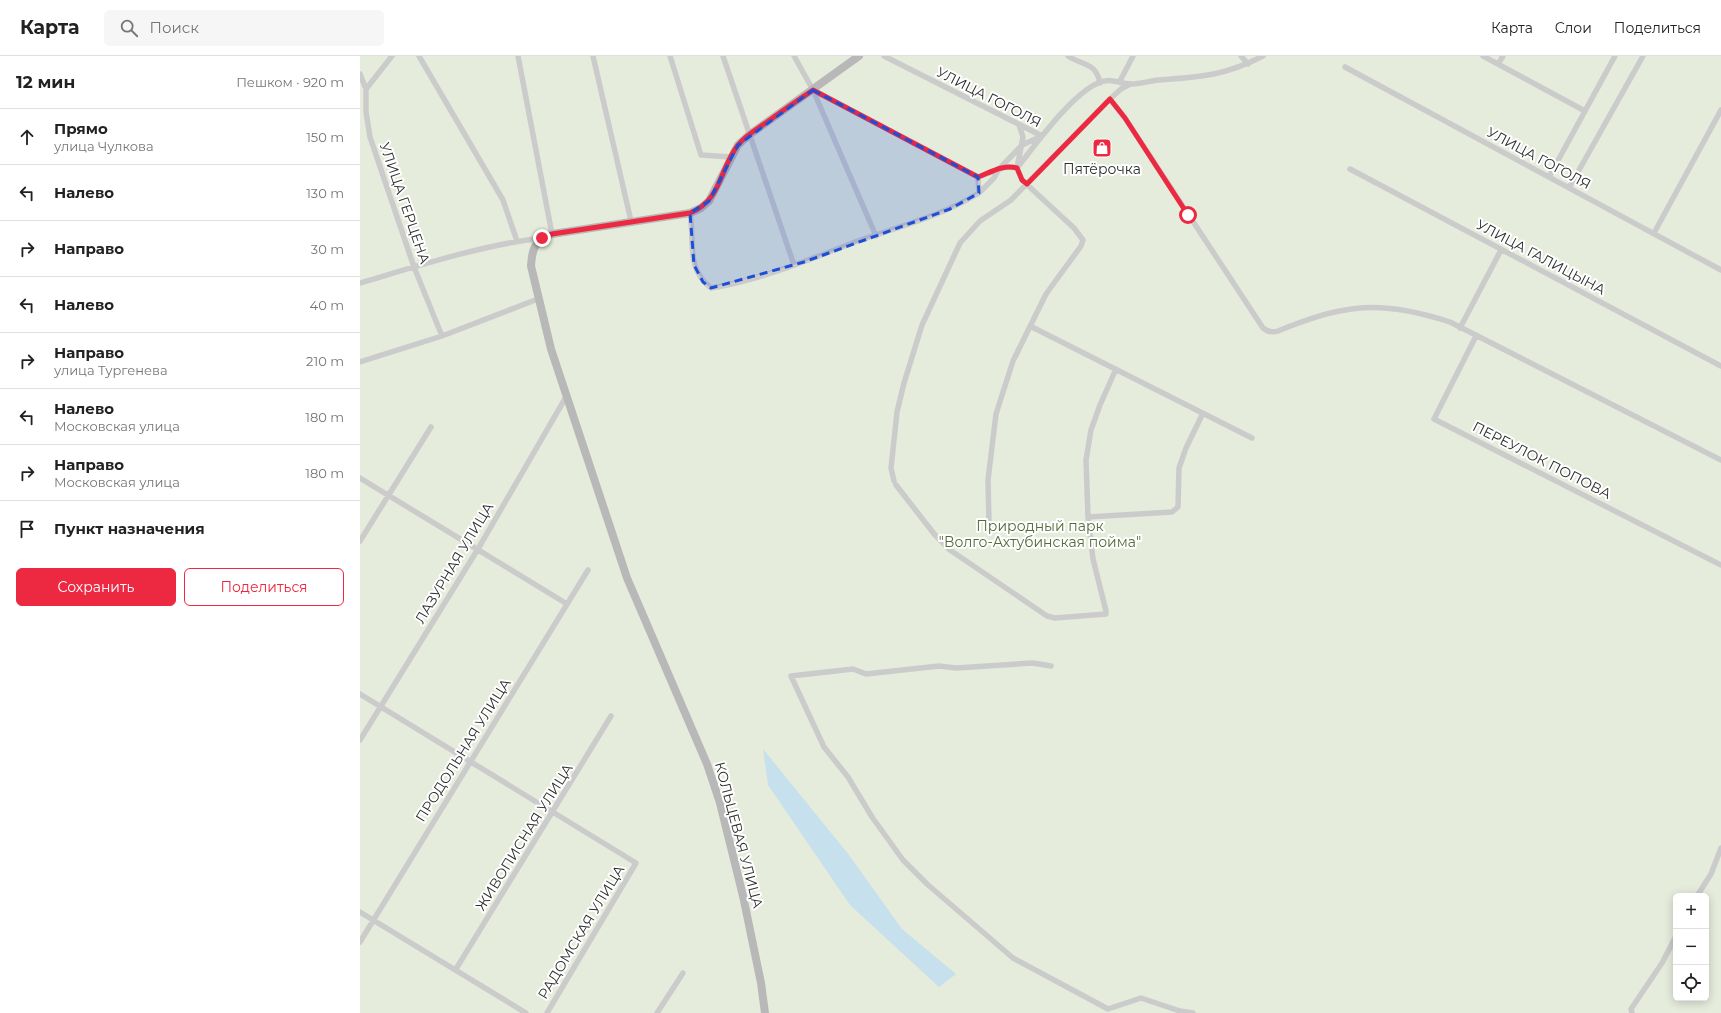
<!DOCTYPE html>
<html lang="ru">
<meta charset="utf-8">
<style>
body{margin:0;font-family:Montserrat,sans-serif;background:#f6f6f6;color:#222}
.controls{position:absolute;right:12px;bottom:12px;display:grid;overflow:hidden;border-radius:6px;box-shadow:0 2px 10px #0003}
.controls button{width:36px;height:36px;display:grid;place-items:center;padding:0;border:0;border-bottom:1px solid #e0e0e0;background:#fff;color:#222;font:20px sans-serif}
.stop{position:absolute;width:12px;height:12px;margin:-9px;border:3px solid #ed2841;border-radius:50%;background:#fff}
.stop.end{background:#ed2841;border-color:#fff;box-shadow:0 1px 4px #0008}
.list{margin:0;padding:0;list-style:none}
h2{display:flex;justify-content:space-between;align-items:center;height:52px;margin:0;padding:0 16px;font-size:17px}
h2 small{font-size:13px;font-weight:400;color:#767676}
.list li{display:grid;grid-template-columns:26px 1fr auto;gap:12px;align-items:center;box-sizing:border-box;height:56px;padding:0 16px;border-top:1px solid #e0e0e0}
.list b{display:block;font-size:15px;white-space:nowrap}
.list p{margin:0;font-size:13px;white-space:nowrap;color:#767676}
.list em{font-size:13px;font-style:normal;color:#767676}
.actions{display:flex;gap:8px;padding:12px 16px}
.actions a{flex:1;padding:9px 0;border:1px solid #ed2841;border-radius:6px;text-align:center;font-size:14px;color:#ed2841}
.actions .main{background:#ed2841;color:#fff}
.icon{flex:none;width:22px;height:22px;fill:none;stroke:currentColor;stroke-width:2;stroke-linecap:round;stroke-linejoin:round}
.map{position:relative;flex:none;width:1361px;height:957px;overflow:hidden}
header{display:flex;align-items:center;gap:24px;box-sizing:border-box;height:56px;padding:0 20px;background:#fff;border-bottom:1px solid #e0e0e0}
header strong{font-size:19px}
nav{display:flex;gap:22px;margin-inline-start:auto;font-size:14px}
.search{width:280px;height:36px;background:#f6f6f6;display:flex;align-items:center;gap:10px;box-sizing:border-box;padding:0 14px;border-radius:6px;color:#767676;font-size:15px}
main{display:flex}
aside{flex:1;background:#fff}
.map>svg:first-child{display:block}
.green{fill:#e5ecdb;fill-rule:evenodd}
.water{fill:#c6e0ed}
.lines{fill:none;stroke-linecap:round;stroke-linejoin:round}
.street{stroke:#cbcbcb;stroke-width:5.5}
.secondary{stroke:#b8b8b8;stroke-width:8}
.route{stroke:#ed2841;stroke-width:5}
.marked{fill:#1d4ed8;fill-opacity:0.2;stroke:#1d4ed8;stroke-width:3;stroke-dasharray:8 5;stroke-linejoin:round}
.labels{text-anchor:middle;stroke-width:4;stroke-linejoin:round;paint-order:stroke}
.street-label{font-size:14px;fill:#2e2e2e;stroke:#fff}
.poi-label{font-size:14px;fill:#2e2e2e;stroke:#fff}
.park-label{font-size:14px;fill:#546b39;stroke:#fff}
</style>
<header>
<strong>Карта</strong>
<div class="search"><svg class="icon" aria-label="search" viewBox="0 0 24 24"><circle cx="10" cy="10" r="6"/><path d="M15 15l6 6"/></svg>Поиск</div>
<nav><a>Карта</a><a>Слои</a><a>Поделиться</a></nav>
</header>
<main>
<aside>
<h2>12 мин<small>Пешком · 920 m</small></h2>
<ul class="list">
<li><svg class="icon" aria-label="ahead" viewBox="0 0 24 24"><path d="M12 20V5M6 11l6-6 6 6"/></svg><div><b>Прямо</b><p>улица Чулкова</p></div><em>150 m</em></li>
<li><svg class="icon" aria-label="left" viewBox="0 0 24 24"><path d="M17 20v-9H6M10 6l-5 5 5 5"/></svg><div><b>Налево</b></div><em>130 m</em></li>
<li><svg class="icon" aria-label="right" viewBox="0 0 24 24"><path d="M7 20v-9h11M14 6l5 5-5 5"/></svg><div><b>Направо</b></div><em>30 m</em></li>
<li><svg class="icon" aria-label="left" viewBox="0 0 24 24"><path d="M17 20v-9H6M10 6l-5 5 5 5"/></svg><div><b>Налево</b></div><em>40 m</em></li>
<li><svg class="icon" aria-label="right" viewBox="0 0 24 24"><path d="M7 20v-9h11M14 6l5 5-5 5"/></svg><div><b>Направо</b><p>улица Тургенева</p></div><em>210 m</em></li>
<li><svg class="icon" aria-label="left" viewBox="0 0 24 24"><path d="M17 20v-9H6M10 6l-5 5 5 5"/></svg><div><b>Налево</b><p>Московская улица</p></div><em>180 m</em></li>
<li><svg class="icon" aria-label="right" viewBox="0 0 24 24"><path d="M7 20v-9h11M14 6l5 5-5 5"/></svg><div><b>Направо</b><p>Московская улица</p></div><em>180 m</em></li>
<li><svg class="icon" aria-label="arrive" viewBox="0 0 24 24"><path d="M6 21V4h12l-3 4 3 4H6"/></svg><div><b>Пункт назначения</b></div></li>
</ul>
<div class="actions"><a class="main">Сохранить</a><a>Поделиться</a></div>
</aside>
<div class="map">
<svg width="1361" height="957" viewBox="0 0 1361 957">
<rect width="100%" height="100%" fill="#fff"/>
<path class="green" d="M0 0H1361V957H0ZM1316 840H1346V942H1316Z"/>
<path class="water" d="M403 693 489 799 542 873 596 918 579 931 490 849 408 729Z"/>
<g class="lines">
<path class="street" d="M59 0 143 144 157 185
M158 0 192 178
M233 0 271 165
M310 0 341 99 371 101
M363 0 434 209
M434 0 453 34 516 180
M524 0 682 80
M708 0C723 10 736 6 740 27
M881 0 888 8
M1123 0 1225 55
M1138 8 1143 0
M985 11 1361 214
M0 18 6 33V56L10 81 54 211 82 280
M760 25 773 0
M6 33 32 0
M453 34 618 121
M750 43 765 62 903 272C908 276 912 277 918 275 985 248 1020 243 1090 266L1361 404
M990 113 1361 310
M1189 121 1255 0
M1209 132 1283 0
M619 137 634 122 639 113 662 89 682 80
M330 157C335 185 325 212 351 232 401 224 448 204 495 186 537 171 580 161 619 137L618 121 646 111 657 112C676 88 711 39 738 27 752 21 758 28 771 28 780 28 789 25 798 24 840 21 864 20 903 0
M1294 177 1361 54
M0 227C58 210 122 189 182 182
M670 270 892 382
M1100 272 1141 194
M1116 280 1074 363 1361 509
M0 306 82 280 178 243
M0 422 207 548
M534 425 531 412 537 356 544 327 562 269 600 187 620 165 651 144 750 43 761 33 770 28
M536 429 575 479 590 494 687 560 695 562 746 558V555L733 503 728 461 726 404 731 374 740 349 756 313
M728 461 812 456 818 451 819 412 826 392 843 357
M629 466 628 424 636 358 653 305 686 238 721 190 723 184 714 172 662 124 657 112 663 81 659 69
M0 485 71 371
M691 610 673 607 596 612 579 610 506 618 493 613 431 620 464 691 488 721 512 761 543 804 567 828 653 902 748 953 781 942 820 955 833 957
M0 638 276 807 187 957
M0 684 118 493 206 341
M1337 840 1351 818 1361 792
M0 856 166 957
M0 886 228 514
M96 913 251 660
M297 957 323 917
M1272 957 1271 953 1302 907 1316 880"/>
<path class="secondary" d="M405 957 401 927 383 840 360 747 347 708 267 522 191 293 171 210C172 192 175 185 192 178L330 157 341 152 349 145 378 89 389 79 499 0"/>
</g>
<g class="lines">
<path class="route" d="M182 182 192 178 330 157C362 144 359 113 378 89 386 79 397 73 407 66 422 55 438 44 453 34L618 121C631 116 644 108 657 112L662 124 667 128 750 43 765 62 828 159"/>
</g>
<path class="marked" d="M453 34 618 121 619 137 590 153 444 206 351 232 343 226 334 209 330 157 349 145 378 89Z"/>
<defs>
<symbol id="shop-square" viewBox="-11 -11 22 22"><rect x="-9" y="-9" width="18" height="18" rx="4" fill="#ed2841" stroke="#fff"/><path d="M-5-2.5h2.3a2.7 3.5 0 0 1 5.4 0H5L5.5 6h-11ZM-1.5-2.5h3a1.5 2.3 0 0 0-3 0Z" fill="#fff"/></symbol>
</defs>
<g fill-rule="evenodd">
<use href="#shop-square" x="731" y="81" width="22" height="22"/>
</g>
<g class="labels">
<g class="street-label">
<text transform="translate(629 41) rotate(27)" y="5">УЛИЦА ГОГОЛЯ</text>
<text transform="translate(1179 102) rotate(28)" y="5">УЛИЦА ГОГОЛЯ</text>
<text transform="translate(45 147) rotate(71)" y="5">УЛИЦА ГЕРЦЕНА</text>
<text transform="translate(1181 201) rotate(28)" y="5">УЛИЦА ГАЛИЦЫНА</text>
<text transform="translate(1182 404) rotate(27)" y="5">ПЕРЕУЛОК ПОПОВА</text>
<text transform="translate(94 507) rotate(-59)" y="5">ЛАЗУРНАЯ УЛИЦА</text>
<text transform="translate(103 694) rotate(-58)" y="5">ПРОДОЛЬНАЯ УЛИЦА</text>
<text transform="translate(379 779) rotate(75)" y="5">КОЛЬЦЕВАЯ УЛИЦА</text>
<text transform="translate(164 781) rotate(-58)" y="5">ЖИВОПИСНАЯ УЛИЦА</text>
<text transform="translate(221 876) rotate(-59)" y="5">РАДОМСКАЯ УЛИЦА</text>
</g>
<g class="poi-label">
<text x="742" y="118">Пятёрочка</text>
</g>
<g class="park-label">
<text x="680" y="475">Природный парк<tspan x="680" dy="16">"Волго-Ахтубинская пойма"</tspan></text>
</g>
</g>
</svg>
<div class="controls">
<button>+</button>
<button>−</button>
<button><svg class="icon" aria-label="locate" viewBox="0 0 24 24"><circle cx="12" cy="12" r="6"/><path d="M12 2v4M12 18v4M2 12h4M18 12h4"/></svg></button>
</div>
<div class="stop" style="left:828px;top:159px"></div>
<div class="stop end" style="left:182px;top:182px"></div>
</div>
</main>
